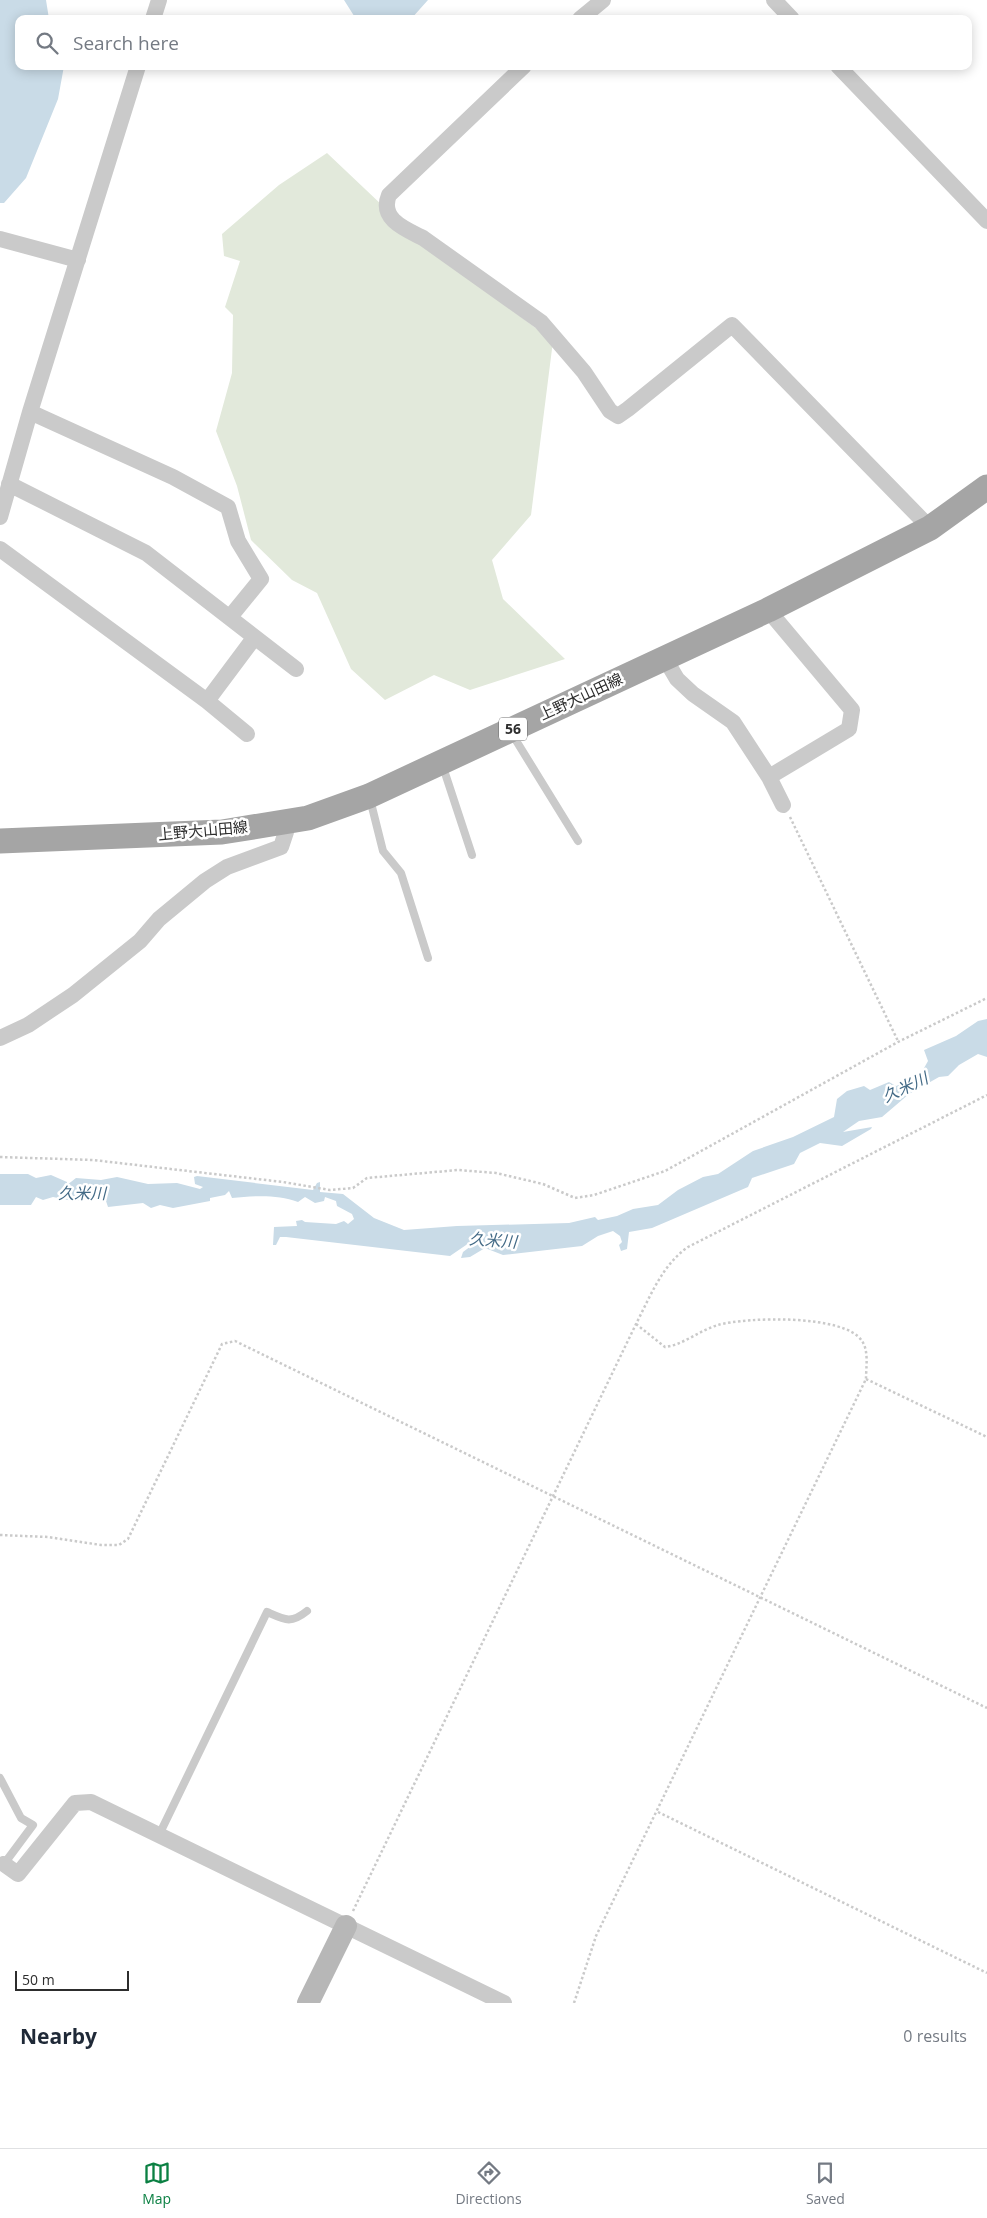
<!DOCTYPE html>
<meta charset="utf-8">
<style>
body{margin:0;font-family:"Open Sans","Noto Sans JP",sans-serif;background:#f2f2f3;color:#1f2937}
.scale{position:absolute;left:15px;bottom:12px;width:114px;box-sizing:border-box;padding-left:5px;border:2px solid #2d2d2d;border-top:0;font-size:14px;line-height:18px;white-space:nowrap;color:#2d2d2d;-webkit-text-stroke:4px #fff;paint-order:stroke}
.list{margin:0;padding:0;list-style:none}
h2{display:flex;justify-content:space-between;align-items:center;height:65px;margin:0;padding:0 20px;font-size:21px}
h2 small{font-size:16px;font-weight:400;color:#747a83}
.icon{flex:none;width:28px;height:28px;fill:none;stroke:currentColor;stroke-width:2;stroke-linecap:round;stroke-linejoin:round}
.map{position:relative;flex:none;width:987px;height:2003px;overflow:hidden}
.search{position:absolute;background:#fff;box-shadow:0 2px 12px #0003;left:15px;right:15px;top:15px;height:55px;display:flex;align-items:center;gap:12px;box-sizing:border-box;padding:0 18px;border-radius:10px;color:#747a83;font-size:19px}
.sheet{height:145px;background:#fff}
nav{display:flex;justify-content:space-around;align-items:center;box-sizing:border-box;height:70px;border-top:1px solid #e0e1e3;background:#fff;font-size:14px;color:#747a83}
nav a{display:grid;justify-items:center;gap:2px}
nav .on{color:#0b8043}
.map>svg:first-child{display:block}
.green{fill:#e2e9db}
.water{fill:#c9dbe7}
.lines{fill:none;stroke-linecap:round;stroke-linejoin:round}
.path{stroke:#cacaca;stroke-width:2.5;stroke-dasharray:2.5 2.5;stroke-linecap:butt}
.lane{stroke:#cacaca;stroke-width:8}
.street{stroke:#cacaca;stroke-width:16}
.secondary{stroke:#b7b7b7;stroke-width:22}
.primary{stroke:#a5a5a5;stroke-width:25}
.labels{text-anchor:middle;stroke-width:5;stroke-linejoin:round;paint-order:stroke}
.shield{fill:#fff;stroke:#6c6c6c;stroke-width:1}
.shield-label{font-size:14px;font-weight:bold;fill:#2d2d2d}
.street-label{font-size:15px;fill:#2d2d2d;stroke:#fff}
.water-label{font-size:16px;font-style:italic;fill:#436a86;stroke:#fff}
</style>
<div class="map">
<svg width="987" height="2003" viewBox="0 0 987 2003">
<rect width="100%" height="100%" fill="#fff"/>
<path class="green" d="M327 153 421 242 553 341 531 515 492 560 503 599 565 659 470 690 434 675 385 700 351 669 317 593 292 580 251 540 237 486 216 431 232 373 233 315 225 307 240 261 224 256 222 234 279 185Z"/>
<path class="water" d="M0 0H46L49 19H19V66H64L58 99 26 178 4 203H0Z
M344 0H428L411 19H356Z
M987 1019V1057L978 1054 959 1065 948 1076 939 1077 909 1094 882 1117 859 1121 843 1132 872 1127 871 1129 842 1146 820 1143 800 1153 794 1164 752 1178 748 1187 652 1228 629 1232 627 1249 621 1251 619 1245 622 1242 620 1236 613 1231 598 1236 582 1246 503 1255 485 1248 470 1257 461 1258 463 1252 471 1246 469 1243 450 1256 286 1237H280L276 1245H273L274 1227 297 1226 296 1221 302 1220 305 1222 336 1224 344 1221 348 1224 354 1219 352 1214 337 1206 336 1201 325 1197 324 1201 315 1203 305 1197 298 1202C277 1194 253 1196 232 1198L229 1191 225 1195 210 1198V1201L173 1208 160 1205 151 1208 143 1203 108 1207 106 1201 97 1199 73 1201 53 1197 43 1200 36 1197 31 1205H0V1174H28L36 1178 51 1175 67 1182V1185L76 1178 101 1180 117 1177 148 1184 177 1183 200 1189 203 1187 195 1184 194 1177 197 1176 313 1190 317 1183 320 1182V1192L343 1194 374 1218 404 1230 457 1226 569 1223 595 1217 598 1220 617 1216 633 1209 658 1205 678 1190 703 1177 718 1174 753 1151 793 1137 834 1117 837 1099 847 1091 864 1086 870 1090 889 1082 896 1086 919 1077 928 1061 924 1050 956 1036 978 1021Z"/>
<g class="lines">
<path class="path" d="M790 817 898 1041
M0 1157 93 1160 283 1182 330 1190 353 1188 367 1178 458 1170 496 1173 543 1184 575 1198 594 1195 665 1171 898 1042 987 998
M866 1379 987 1437
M0 1535 48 1537 101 1545H119L128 1539 222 1344 235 1341 987 1708
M658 1812 987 1973
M353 1911 636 1324C650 1297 662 1265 688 1247L987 1095
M574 2003 596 1936 866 1379C866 1368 869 1351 862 1341 845 1314 746 1317 718 1325 700 1330 683 1345 665 1347L636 1324"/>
<path class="lane" d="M512 734 578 841
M443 767 472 855
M370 799 383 851 401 873 428 958
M0 1778 21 1818 33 1825 4 1864
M159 1835 267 1612C285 1620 291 1624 307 1611"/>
<path class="street" d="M774 0 792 19
M153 19 159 0
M580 19 603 0
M524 66 389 195C379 219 405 229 423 238L541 322 584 372 610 411 618 416 628 409 732 325 930 528
M838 66 987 221
M0 239 78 260
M30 412 173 477 228 507 238 541 261 579 230 617
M9 484 146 553 296 669
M0 517 30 412 138 66
M0 549 207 701 247 734
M768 610 852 710 849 729 769 777
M664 657 677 679 693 694 733 722 769 777 783 805
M207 701 254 638
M0 1038 28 1025 73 995 140 941 159 919 205 881 227 867 281 847 286 832 283 822
M4 1864 18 1874 75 1803 91 1802 504 2003"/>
<path class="secondary" d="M308 2003 346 1926"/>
<path class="primary" d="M0 841 222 832 308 818 369 796 768 610 930 528 987 487"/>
</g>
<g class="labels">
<rect class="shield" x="499" y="717.5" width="28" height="23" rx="4"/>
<g class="shield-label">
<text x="513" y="734">56</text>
</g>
<g class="street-label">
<text transform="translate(581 697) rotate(-25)" y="5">上野大山田線</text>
<text transform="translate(203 831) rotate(-5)" y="5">上野大山田線</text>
</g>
<g class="water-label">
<text transform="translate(905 1087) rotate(-25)" y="6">久米川</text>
<text x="82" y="1199">久米川</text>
<text transform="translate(493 1240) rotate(4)" y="6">久米川</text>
</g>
</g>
</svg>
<div class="scale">50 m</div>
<div class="search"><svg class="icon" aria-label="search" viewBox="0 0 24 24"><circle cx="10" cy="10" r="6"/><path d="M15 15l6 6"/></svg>Search here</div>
</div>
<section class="sheet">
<h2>Nearby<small>0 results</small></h2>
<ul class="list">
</ul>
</section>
<nav>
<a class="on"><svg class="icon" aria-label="map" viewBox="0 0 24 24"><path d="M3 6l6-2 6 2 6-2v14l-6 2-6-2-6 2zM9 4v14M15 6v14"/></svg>Map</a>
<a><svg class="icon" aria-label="directions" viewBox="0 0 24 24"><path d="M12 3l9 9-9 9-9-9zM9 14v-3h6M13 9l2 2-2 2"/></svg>Directions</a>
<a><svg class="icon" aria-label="saved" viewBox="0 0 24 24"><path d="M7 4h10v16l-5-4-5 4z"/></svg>Saved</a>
</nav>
